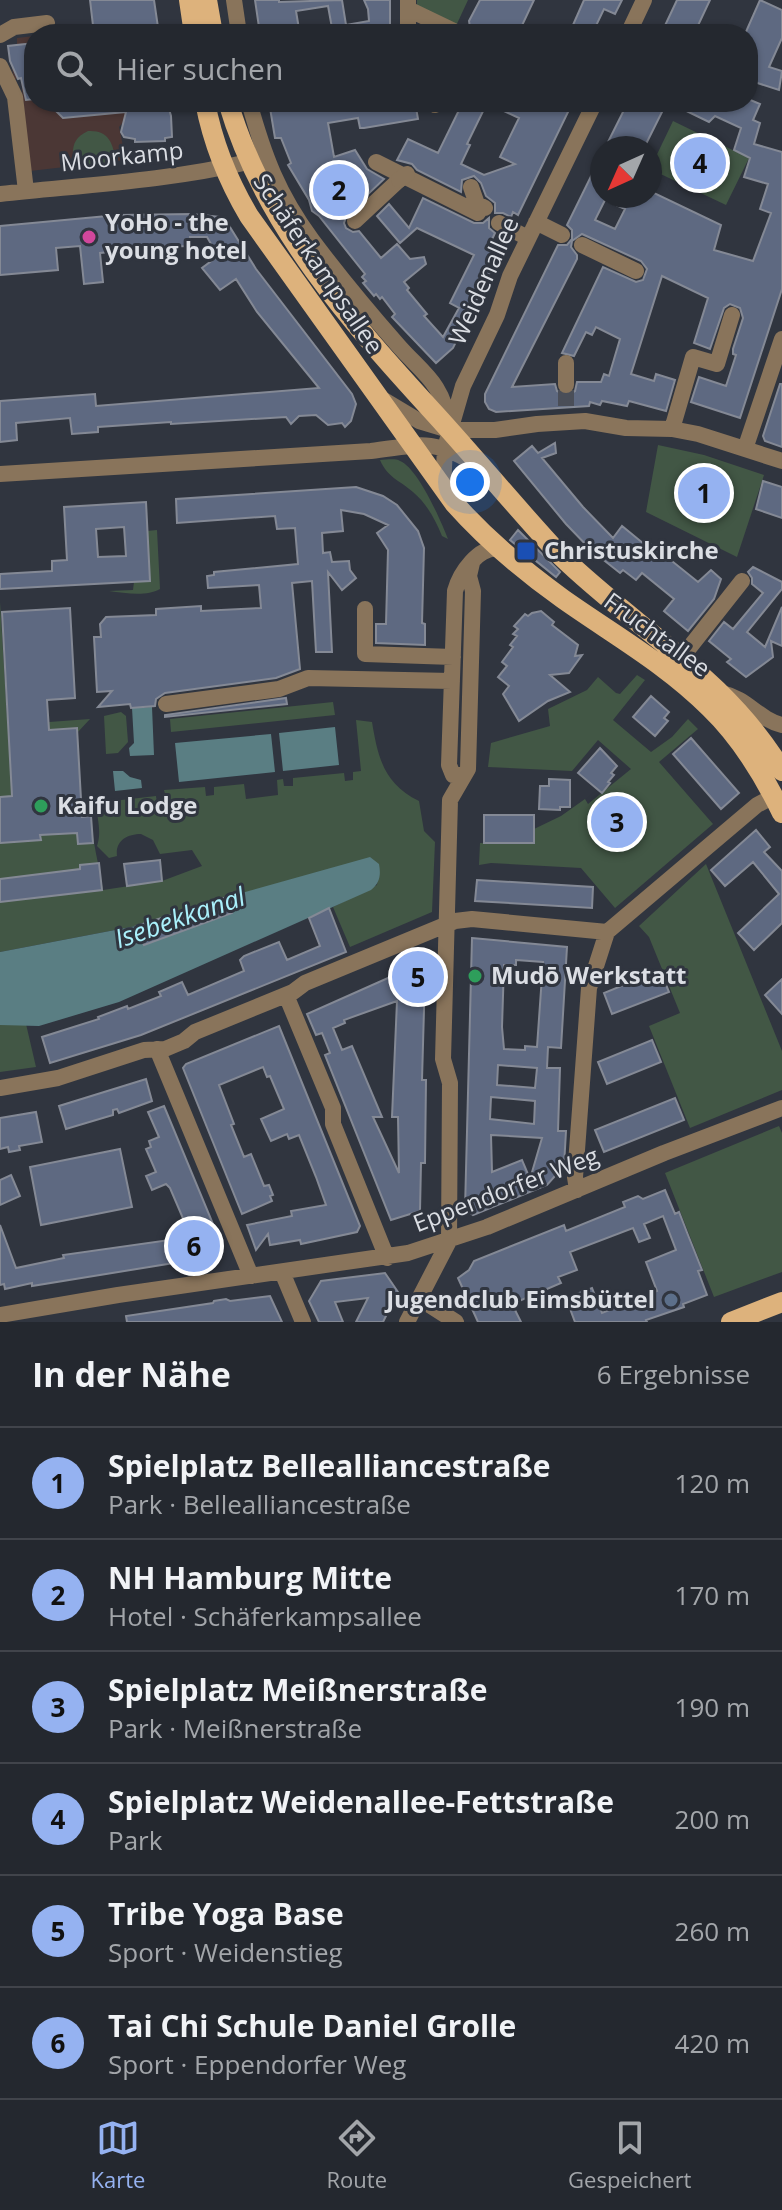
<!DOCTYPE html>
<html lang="de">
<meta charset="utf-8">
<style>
body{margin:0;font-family:"Open Sans",sans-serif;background:#2c3037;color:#f1f3f6}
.compass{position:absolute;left:590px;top:136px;width:72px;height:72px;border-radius:50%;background:#24282f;box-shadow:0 2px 6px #0004;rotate:225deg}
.you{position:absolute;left:470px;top:482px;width:28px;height:28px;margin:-20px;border:6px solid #fff;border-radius:50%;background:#1a73e8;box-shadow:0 0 0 12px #1a73e833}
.badge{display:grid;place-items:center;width:52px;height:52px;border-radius:50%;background:#95b2f1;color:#111;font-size:26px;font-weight:700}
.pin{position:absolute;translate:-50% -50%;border:4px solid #fff;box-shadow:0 2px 8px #0006}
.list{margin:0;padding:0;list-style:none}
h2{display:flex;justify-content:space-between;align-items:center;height:104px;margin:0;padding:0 32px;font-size:34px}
h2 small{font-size:26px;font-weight:400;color:#a3a6aa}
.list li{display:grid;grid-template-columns:52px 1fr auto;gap:24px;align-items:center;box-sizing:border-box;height:112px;padding:0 32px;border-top:2px solid #41444b}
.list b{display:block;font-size:30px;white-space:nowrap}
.list p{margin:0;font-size:26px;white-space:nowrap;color:#a3a6aa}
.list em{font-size:26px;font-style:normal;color:#a3a6aa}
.icon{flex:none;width:44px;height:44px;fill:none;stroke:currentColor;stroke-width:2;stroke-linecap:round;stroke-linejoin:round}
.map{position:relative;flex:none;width:782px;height:1322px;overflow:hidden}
.search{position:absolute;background:#24282f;box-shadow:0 2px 6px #0004;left:24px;right:24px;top:24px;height:88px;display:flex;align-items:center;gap:20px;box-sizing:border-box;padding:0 28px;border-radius:32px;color:#a3a6aa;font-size:30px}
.sheet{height:776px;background:#24282f}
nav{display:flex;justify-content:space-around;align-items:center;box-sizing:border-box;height:112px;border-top:2px solid #41444b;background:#24282f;font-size:22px;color:#a3a6aa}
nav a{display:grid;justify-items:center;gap:4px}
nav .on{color:#95b2f1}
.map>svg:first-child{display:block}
.medical{fill:#4b3735}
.green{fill:#425745}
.water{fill:#5a7e83}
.building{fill:#5e6981;stroke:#848995;stroke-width:2;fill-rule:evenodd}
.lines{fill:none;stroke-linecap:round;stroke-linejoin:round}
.minor-tunnel{stroke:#4a4e58;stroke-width:16;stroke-dasharray:16 8;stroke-linecap:butt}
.minor{stroke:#89745b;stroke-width:16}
.major{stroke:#ddb27c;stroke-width:20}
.minor-bridge{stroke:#89745b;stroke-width:16}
.hotel-dot{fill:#d1479c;stroke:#30353f;stroke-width:3}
.transit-dot{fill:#1a4fb4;stroke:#30353f;stroke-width:3}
.leisure-dot{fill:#2e9e5b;stroke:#30353f;stroke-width:3}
.service-dot{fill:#5c6f8a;stroke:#30353f;stroke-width:3}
.labels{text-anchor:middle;stroke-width:6;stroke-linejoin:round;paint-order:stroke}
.street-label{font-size:24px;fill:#dbdee4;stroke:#30353f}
.poi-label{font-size:24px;font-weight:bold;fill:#dbdee4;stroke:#30353f;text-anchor:start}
.water-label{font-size:26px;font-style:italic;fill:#aaf0fb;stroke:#30353f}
</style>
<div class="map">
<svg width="782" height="1322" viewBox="0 0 782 1322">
<rect width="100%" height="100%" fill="#30353f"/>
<path class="medical" d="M34 36V102H126L128 117 119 127 126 160 30 171 21 79H14L8 46 17 45V38Z"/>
<path class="green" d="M417 0H468L455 28 417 11Z
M673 121 749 158 726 205 650 169Z
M88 131C109 130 113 143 116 162L74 166C72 150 71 139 88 131Z
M658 445 704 455 764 475 737 557 646 512Z
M380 460C386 460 395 458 400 461 418 468 441 521 448 539L442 536C435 519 427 504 413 492 398 479 388 478 380 460Z
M157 530 160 589C146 597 125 593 109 591L133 590 134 582 150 581 147 531Z
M0 602 7 716 48 714 49 722 90 719 77 733 82 816H91C92 841 99 864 103 890L162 881 202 866 192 850 160 854 153 840 141 834C127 834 115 841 117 856L109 858 97 846C102 831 97 819 96 803L156 796 158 811 169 809 164 790 205 787 206 796 214 795V787L244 784 246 799 278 795 277 780 283 779 284 786H293V778L344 773 345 781 353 780V772L361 771 356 720 372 722C378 758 384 784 419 801L424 831 435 842 432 912 350 947 333 907 377 885 379 864 136 926 0 952Z
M637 675 645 680 613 720 651 752 672 737 688 719 698 729 659 762 713 824 615 908 581 868 491 863 479 865 480 843H534V829L561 816 585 799 588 804 631 769 598 740 572 771 488 767 491 743 550 726 548 709 587 690 598 677 616 693 620 694Z
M333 702 335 715 171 732 170 719Z
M121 712 126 716 128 742 118 753 106 754 104 716Z
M706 864 782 1051V1090L690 1128 649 1026 680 1013 649 937 639 926Z
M26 1024 36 1067 0 1072V1025Z
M779 1126 782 1133V1272L714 1297 665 1173Z"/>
<path class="water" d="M152 707 154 755 130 756 129 748 134 743 132 708Z
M335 727 339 765 283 771 279 733Z
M271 734 275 772 179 782 175 743Z
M113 771H123L130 777 141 780 142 788 115 791Z
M370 857 379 864C381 875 380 883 371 890L119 1002 39 1026 0 1025V952L136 926 144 945 232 913 227 897Z"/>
<path class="building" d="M90 0H154L159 34H94Z
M255 0H279V2L342 0 346 25 369 21 368 9 364 0H390V34H328V28H332L328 6 296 11 299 29 287 31V34H260Z
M480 0H534L518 34H471L469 21Z
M584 0H622L615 14 604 9 592 34H569Z
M677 0H710L694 34H661Z
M760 0 782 10V38L769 67 782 71 779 90 748 80V34H745Z
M34 43V99L26 100 21 78 18 79 10 61 8 46Z
M748 99 760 104 753 120 760 123 754 144 782 152V289L740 418 691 402 699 377 726 386 736 355 733 354V349L743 318 740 308 730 304 724 308 710 349 694 343 708 298 662 276 631 374 654 381 656 374 675 380 666 411 629 401 627 406 602 401 600 405 590 402 589 406 496 412 489 409 485 402V394L558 245H567L572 239V230L567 225 602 154V196H650V191L721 225 714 250 753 261 771 213 760 209 768 184 744 177 750 158 734 150 741 128 715 116 709 122 668 102H748ZM605 200 625 209 615 229 595 220ZM582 234 641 261 647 269 643 280 636 282 603 267 562 353 574 356 586 332 592 335 596 327 620 339 609 376 604 374 601 382H577L575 391 567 396 557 391 555 384 512 387 577 259V255L571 247 572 241Z
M54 102H167L171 116 172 137 165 138V141L135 142V139L124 137 121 132 126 112 63 118 55 110Z
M275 102H415L418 119 364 128H360L358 118 328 123 334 157 355 150 367 169 384 179 347 214 344 223 346 228 353 232 359 231 381 258 397 244 410 259 424 257 426 264 404 282 409 288 407 290 427 314 424 316 443 337 459 308 450 303 474 255 417 228 400 243 377 216 389 204 409 228 423 198 474 223H483L489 218V228L495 233 490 244 494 256V264L453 348 436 363 392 317 395 314 382 297 380 299 376 294 374 296 363 283 366 281 362 277 365 274 319 216 312 211 309 200 288 165 291 163 281 138H275L270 108Z
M463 102H553L569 110 518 215 513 212 511 217 503 213H495V203L486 196 481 183 474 176 462 180 461 192 417 170 412 164 397 160 408 139 438 153ZM487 103 519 118 500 157 515 164 484 175 461 164 470 145 467 144Z
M628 102H667L644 148H605Z
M193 214 220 217 228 224 256 269 352 394 356 404 351 421 345 427 342 423 328 425 316 415 299 416 291 424 286 417 171 424V422L98 427V432L72 434 70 418 16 423 17 440 0 442V401L95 394 96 406 319 388 257 312 236 279 220 290 202 268 218 256 207 237H190V246L110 248V252L100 253 103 282 84 284 80 246 56 248 58 270 0 275V226L118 215Z
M780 384H782V447L765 441 763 436Z
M555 443 556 453 542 458 583 507 613 538 622 526 644 544 647 541 698 582 711 570 721 579 714 599 688 631 664 611 674 599 642 573 636 580 623 570 620 573 591 550 566 524 514 461 532 446 538 453Z
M763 481 782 487V518L756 509Z
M356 487 383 496 397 505 418 531 424 548 422 623 425 624V645L376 643V624H386L388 550 377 533 388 525 364 514 341 510 343 531 322 533 323 553 330 552 332 562 349 561 350 570 356 578 342 590 328 572 332 652H316L312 581 292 583 300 669 276 678 165 693 156 699 155 706 131 708 130 704 98 707 112 691 97 692 94 637H101L100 624 106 617 156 615V609L201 606V611L261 608 259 585 208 588 207 576 214 575V572L298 564 295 528 277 529 275 516 177 523 176 499Z
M146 502 150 581 0 589V574L52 571V561L67 560 64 507ZM124 527 126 556 98 557 96 529Z
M518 530 560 572 556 577 510 540Z
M753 567 782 582V589L747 632 765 647 782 607V646L771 641 773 657 746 677 727 662 731 659 709 641 724 622 733 629 763 593 752 584V578L748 572Z
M70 608 75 698 47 700 49 730 77 728 82 817 91 816 93 843 78 844 77 833 40 835 41 840 0 843V797L12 796 2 612Z
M541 611 554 622 552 625 578 645 575 656 582 655 569 673 550 675 570 692 548 701 519 721 503 694 509 686 498 677 507 666 502 662 513 647 510 645 517 636 513 634 518 629 514 626 525 614 528 616 532 613Z
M651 696 669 712 664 718 668 721 655 736 633 717Z
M286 698 287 704 165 717V715Z
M691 738 739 793 721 809 673 754Z
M600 748 617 766 611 773 614 775 608 782 610 783 602 793 578 773Z
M549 779 570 780V807H560V810L539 809 540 786H549Z
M484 815H534V843H484Z
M756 830 770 847 764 852 782 871V923L754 950 738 933 779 894 753 862 725 886 711 870Z
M160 860 162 881 127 886 124 864Z
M99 863 102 890 0 902V879L80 869V865Z
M477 880 593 887 592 908 475 901Z
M227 897 232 913 144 945 136 926Z
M329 908 346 952 141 1035 50 1063 42 1037 99 1019 98 1017 127 1006 128 1009 161 996 159 992 182 982 188 995 244 971 240 960 244 956 279 942 287 960 320 946 309 918Z
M472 938 567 947 561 1048 548 1047 547 1068H560L558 1131H566L564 1166 547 1185 473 1215 465 1209ZM516 960 543 962 537 1047 525 1046V1050L504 1049 502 1027 504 965H516ZM498 1065 537 1068 535 1088 497 1085ZM491 1097 535 1101 534 1124 490 1119ZM491 1135 542 1138 530 1179 522 1160 492 1172Z
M415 966 425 974 422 1080H426L425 1163H421L420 1211 391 1220 325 1055 330 1053 322 1033 316 1035 307 1014ZM397 1001 392 1117H398L399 1173 373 1117H382L352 1046 342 1050 333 1028 345 1023 344 1020Z
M660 970 669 992 612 1014 604 993Z
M782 979V1014L765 995Z
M279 1026 360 1226 357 1232 301 1244 300 1240 270 1245 268 1234 256 1250 247 1225 292 1216 291 1211 326 1205 316 1177 299 1135 289 1139 287 1134 271 1141 261 1119 284 1109 270 1076 267 1077 263 1067 219 1085 234 1124 231 1125 244 1157 251 1154 264 1186 269 1185 273 1195 270 1196 272 1201 242 1214 183 1068 186 1064Z
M652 1040 661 1062 607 1084 598 1062Z
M146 1079 152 1101 119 1113 117 1109 113 1110V1115L66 1129 59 1106Z
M675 1098 684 1120 604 1152 595 1130Z
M164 1106 223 1248 217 1256 32 1286V1283L5 1289 4 1284 0 1285V1225L16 1268 64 1258 63 1255 191 1237 170 1188 166 1184 152 1190 146 1176 156 1172 146 1149 151 1147 149 1141 159 1137 148 1112Z
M36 1112 42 1142 19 1146 20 1150 9 1152 8 1147 0 1149V1118Z
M120 1149 132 1207 41 1225 30 1167Z
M11 1175 20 1196 0 1205V1180Z
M665 1190 675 1214 679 1212 688 1235 702 1270 698 1271 707 1295 683 1304 684 1307 646 1320 647 1322H575L566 1298 592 1288 602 1313 657 1291 646 1262 676 1250 663 1216 644 1224 650 1238 639 1242 633 1228 570 1252 577 1270 558 1277 561 1283 512 1304 521 1322H478L458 1278 469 1270 474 1261 564 1225 566 1231 625 1207 623 1202 638 1196 643 1199Z
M385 1273 398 1292 383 1322H356L368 1298 335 1302 343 1322H319L309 1301 321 1281Z
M270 1296 282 1322H127L126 1316 213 1303 214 1301 226 1299 230 1301Z"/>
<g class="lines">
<path class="minor-tunnel" d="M566 406V385"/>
<path class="minor" d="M234 0 239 34
M408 0V34
M408 9 460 34
M628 34 644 0
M0 35 14 27 47 23
M0 66 15 97 26 191
M249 102C264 156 278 194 312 240 339 276 368 311 397 344 421 372 444 383 448 424
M431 102 435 105
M376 162 478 213
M471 187 477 204 485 208
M0 194C83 185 167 181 248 162
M355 221 399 180
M536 222 562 235
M499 223 528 238
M582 245 636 271
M566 385V363
M384 400 419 421 449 430H495L537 424 585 421 626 428 672 429 698 434 782 461
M672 429 693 357 717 364 732 315
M745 449 782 339
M0 474 371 451C415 446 432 437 473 463
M443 488 445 448 463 386 497 315 510 276 595 102
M365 609V654L453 657
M682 657 742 581
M722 693C748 699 758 719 782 725
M166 704 279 689 308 678 452 681
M463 775H453L449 765 455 591C460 573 479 545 500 549
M286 995 333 1108V1124L387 1258
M157 1049 251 1276
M0 1088 58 1078 144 1050 165 1049 184 1041 195 1032 293 992 305 983 455 921 472 919 607 932
M577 1190 575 1177 589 988 607 932 757 805 774 796
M282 1272 303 1322
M420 1299 456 1322
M0 1315 118 1295 408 1253 487 1227 664 1153 782 1108
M407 1322 449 1241 450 1083 443 1059 450 800 468 769 473 591 469 576 472 563"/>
<path class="major" d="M189 0 194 34
M207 0 213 34
M205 102C213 144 227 179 249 216L454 503C486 539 524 571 563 599 614 635 666 664 710 708 741 738 763 774 782 813
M228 102C264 225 351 322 435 414 478 461 518 510 561 556 635 628 728 679 782 771
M731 1322 782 1302"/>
<path class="minor-bridge" d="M399 180 407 174"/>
</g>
<circle class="hotel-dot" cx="89" cy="237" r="8"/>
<rect class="transit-dot" x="516" y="541" width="20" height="20" rx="4"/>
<g class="leisure-dot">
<circle cx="41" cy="806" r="8"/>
<circle cx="475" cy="976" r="8"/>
</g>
<circle class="service-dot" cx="671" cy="1300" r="8"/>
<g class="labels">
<g class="street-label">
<text transform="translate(122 157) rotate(-6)" y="8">Moorkamp</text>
<text transform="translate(318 264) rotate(56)" y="8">Schäferkampsallee</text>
<text transform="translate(484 281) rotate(-66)" y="8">Weidenallee</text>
<text transform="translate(657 635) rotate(36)" y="8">Fruchtallee</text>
<text transform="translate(506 1190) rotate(-21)" y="8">Eppendorfer Weg</text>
</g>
<g class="poi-label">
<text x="105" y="231">YoHo - the<tspan x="105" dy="28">young hotel</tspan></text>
<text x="544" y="559">Christuskirche</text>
<text x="57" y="814">Kaifu Lodge</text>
<text x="491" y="984">Mudō Werkstatt</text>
<text x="655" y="1308" text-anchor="end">Jugendclub Eimsbüttel</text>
</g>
<g class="water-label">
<text transform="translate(180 918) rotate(-19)" y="9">Isebekkanal</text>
</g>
</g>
</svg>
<svg class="compass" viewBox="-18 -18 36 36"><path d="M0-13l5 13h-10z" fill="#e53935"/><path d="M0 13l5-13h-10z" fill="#a3a6aa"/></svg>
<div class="you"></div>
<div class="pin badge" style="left:704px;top:493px">1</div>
<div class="pin badge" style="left:339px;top:190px">2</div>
<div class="pin badge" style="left:617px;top:822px">3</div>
<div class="pin badge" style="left:700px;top:163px">4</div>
<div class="pin badge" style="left:418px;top:977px">5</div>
<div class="pin badge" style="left:194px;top:1246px">6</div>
<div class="search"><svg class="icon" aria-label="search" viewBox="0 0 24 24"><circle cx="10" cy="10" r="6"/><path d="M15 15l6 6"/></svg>Hier suchen</div>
</div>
<section class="sheet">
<h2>In der Nähe<small>6 Ergebnisse</small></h2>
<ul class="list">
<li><span class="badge">1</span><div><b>Spielplatz Bellealliancestraße</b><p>Park · Bellealliancestraße</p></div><em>120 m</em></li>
<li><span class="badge">2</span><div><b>NH Hamburg Mitte</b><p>Hotel · Schäferkampsallee</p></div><em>170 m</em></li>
<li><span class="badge">3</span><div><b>Spielplatz Meißnerstraße</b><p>Park · Meißnerstraße</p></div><em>190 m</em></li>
<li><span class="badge">4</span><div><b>Spielplatz Weidenallee-Fettstraße</b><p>Park</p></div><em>200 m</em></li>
<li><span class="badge">5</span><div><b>Tribe Yoga Base</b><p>Sport · Weidenstieg</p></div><em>260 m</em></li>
<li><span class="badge">6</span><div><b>Tai Chi Schule Daniel Grolle</b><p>Sport · Eppendorfer Weg</p></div><em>420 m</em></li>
</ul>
</section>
<nav>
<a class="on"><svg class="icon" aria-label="map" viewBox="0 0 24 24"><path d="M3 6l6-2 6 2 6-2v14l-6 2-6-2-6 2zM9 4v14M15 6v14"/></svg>Karte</a>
<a><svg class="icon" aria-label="directions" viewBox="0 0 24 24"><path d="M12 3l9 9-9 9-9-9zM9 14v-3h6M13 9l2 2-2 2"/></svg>Route</a>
<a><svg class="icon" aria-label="saved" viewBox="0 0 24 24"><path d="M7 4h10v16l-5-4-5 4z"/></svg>Gespeichert</a>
</nav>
